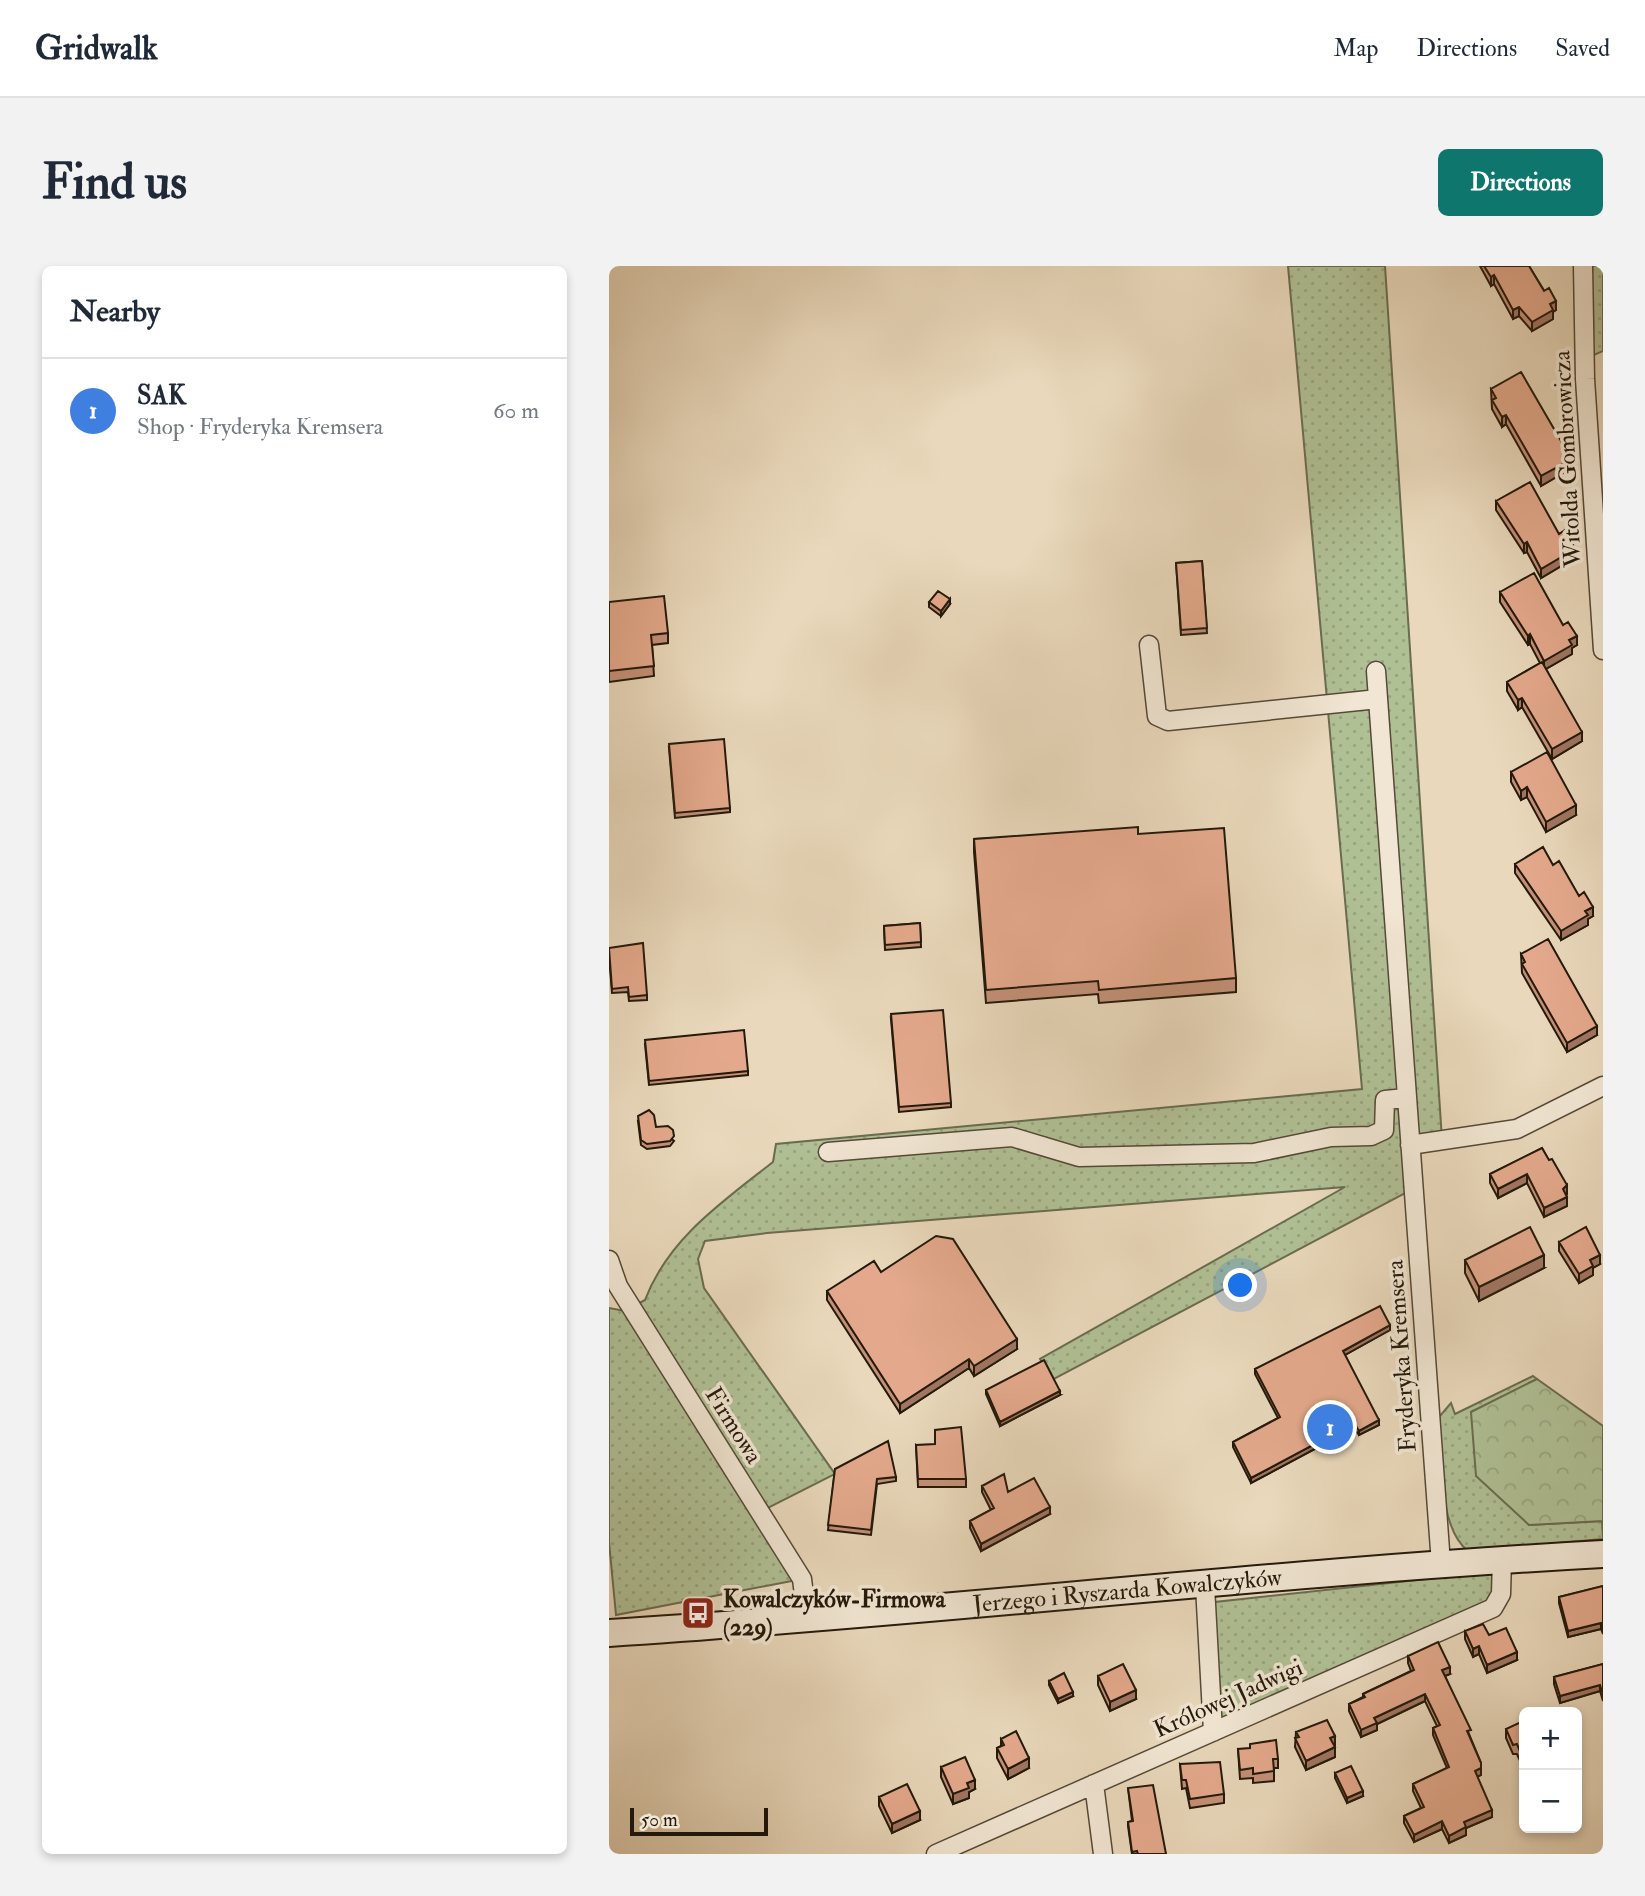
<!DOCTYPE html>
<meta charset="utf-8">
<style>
body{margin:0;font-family:"IM FELL Double Pica",serif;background:#f2f2f3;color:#1f2937}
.controls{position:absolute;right:21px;bottom:21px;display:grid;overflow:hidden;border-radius:10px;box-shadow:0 4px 10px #0003}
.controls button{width:63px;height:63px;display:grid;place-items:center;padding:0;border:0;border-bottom:2px solid #e0e1e3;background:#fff;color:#1f2937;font:35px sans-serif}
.scale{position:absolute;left:21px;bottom:18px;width:138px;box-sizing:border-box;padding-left:7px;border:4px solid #24190b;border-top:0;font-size:19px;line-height:24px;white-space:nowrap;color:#24190b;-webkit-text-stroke:5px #f1e6d3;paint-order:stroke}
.you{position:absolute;left:632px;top:1020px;width:24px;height:24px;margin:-18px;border:5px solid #fff;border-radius:50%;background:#1a73e8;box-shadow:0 0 0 10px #1a73e833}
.badge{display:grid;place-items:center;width:46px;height:46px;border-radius:50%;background:#0f766e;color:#fff;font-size:23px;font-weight:700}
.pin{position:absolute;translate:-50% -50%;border:4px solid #fff;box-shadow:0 2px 7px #0006}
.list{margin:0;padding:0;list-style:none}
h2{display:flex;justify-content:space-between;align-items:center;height:91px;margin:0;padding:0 28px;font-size:30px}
h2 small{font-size:23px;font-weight:400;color:#747a83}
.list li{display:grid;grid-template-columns:46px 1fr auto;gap:21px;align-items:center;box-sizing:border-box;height:105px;padding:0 28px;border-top:2px solid #e0e1e3}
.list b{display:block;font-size:26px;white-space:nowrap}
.list p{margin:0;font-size:23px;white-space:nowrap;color:#747a83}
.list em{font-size:23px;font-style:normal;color:#747a83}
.map{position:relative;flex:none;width:994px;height:1588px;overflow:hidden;border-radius:10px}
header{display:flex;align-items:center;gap:42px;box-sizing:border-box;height:98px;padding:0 35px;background:#fff;border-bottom:2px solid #e0e1e3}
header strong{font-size:33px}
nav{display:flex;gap:38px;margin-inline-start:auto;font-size:24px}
.intro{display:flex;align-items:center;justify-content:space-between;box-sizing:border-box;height:168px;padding:0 42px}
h1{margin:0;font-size:49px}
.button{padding:18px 32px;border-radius:10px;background:#0f766e;color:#fff;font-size:24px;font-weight:700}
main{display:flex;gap:42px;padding:0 42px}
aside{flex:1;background:#fff;border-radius:10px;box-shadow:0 4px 10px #0003}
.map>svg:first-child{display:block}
.grass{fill:url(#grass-dots);stroke:#6a6c50;stroke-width:2}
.park{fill:url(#park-crowns);stroke:#6a6c50;stroke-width:2}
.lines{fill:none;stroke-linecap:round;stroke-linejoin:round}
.minor-casing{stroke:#554937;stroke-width:21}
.secondary-casing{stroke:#24190b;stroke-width:30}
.minor{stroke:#f1e6d3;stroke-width:18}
.secondary{stroke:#f1e6d3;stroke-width:26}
.wall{fill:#c49178;stroke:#24190b;stroke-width:2}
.shaded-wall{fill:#a07662;stroke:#24190b;stroke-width:2}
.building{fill:#e4a98c;stroke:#24190b;stroke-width:2}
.labels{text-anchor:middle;stroke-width:7;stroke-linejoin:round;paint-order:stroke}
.street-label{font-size:24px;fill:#24190b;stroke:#f1e6d3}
.poi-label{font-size:24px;font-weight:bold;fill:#24190b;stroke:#f1e6d3;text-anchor:start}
</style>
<header>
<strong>Gridwalk</strong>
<nav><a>Map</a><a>Directions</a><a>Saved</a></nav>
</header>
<div class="intro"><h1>Find us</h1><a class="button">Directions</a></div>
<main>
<aside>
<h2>Nearby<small></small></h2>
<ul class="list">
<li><span class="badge" style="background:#3f7fe0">1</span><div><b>SAK</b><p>Shop · Fryderyka Kremsera</p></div><em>60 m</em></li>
</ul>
</aside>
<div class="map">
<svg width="994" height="1588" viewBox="0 0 994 1588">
<defs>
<pattern id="grass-dots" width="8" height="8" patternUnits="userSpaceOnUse" patternTransform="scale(1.75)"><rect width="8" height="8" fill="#b0c095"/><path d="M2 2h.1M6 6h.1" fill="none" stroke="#97a47f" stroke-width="1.8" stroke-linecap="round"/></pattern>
<pattern id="park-crowns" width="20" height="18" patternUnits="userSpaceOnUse" patternTransform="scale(1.75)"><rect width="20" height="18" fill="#b0c095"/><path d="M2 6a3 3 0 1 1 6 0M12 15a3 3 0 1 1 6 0" fill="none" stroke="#97a47f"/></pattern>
</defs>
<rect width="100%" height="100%" fill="#e9d8bb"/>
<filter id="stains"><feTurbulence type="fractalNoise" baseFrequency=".00286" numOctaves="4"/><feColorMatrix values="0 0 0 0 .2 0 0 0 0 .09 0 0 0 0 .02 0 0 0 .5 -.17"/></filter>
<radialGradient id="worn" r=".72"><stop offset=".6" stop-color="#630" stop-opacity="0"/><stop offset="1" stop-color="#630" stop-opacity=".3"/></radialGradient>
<path class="grass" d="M679 0H776L833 874 801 879 804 923 443 1114 431 1093 736 921 158 967 96 975 89 993 95 1022 226 1208 151 1246 193 1313 7 1349 0 1276V1042L16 1045 36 1034C59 973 113 936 164 896L167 878 753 823Z
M974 0H994V85L976 93Z
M924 1110 928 1113 862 1146 920 1259 993 1255 994 1273 859 1285C828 1261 833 1188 830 1151L842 1137 846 1148Z
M882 1306 892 1328 604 1466 606 1336Z"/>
<path class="park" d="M928 1113 994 1160V1255L920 1259 867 1210 862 1146Z"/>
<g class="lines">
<defs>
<path id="minor" d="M974 0 976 113 994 384
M540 379 548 450 559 455 769 433
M767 405 832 1298
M801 879 908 863 994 820
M219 886 403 871 470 891 645 887 722 871 762 870 775 864 776 834 797 832
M0 994 9 1020 193 1313 198 1353
M596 1320 604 1466
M485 1518 494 1588
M327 1588 884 1342 892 1328 893 1293"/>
<g id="secondary">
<path id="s1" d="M0 1367C332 1346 662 1306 994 1288"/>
</g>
</defs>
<use href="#minor" class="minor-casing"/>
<use href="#secondary" class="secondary-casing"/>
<use href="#minor" class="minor"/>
<use href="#secondary" class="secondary"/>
</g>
<path class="wall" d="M871 0H920L947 44 944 46V53L923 65 910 50 904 53 885 18 882 20Z
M882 123 959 197 956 198V206L932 220 897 158 893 161 883 143Z
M887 235 950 268 964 288 959 291V296L932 312 918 286 915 287 887 244Z
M593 295 598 367 572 369 567 297Z
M891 326 954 359 968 379 963 382V388L937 403 973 475 943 493 913 441 909 444 898 425V416L931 397 921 378 919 379 891 336Z
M0 336 59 367V377L43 379 45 410 0 416Z
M320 336 341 338 332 350 320 341Z
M60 482 121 542V546L66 552Z
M902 506 967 549 937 566 918 531 912 534 902 516Z
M529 568 627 712V726L490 737 489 728 377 737 365 586V573Z
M906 598 944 599 970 630 984 650 979 653V659L952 674 906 607Z
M311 657 312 681 276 684 275 660Z
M912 688 988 769 958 786 913 707Z
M0 690 38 729V734L20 735 19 726 3 727Z
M282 753 342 837V841L290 846Z
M36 778 139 805V809L40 819Z
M29 855 47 861 65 875 61 880 38 883 32 879Z
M933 882 958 928 957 929 958 940 935 951 918 917 889 932 881 917V908Z
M950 976 991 998 984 1002V1009L970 1017 950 985Z
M856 994 935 1002 870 1035 856 1007Z
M272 1006 408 1083 365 1110 360 1102 291 1147 218 1034V1025Z
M781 1064 736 1089 770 1159 750 1169 745 1162 642 1217 624 1181V1176L669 1152 646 1108V1103Z
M377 1124 451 1129 391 1160 377 1128Z
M307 1179 357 1213V1221H309Z
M226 1203 287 1211V1215L268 1218 262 1269 219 1264Z
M373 1220 399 1226 441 1248 372 1285 361 1262V1255L382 1244 373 1226Z
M994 1320V1368L992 1363 959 1371 950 1337V1331Z
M856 1365 908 1394 878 1407 870 1388 864 1391 856 1373Z
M799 1390 841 1408 836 1410 872 1497V1509L868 1511 883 1551 857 1562V1569L840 1577 833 1563 805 1576 795 1557V1550L812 1542 804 1525V1518L838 1502 824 1469V1462L828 1460 816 1435 768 1458V1464L752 1471 740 1445V1438L754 1431V1428L802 1405 799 1397Z
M994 1398V1435L991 1425 951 1437 945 1418V1411Z
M489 1410 527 1433 501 1445 489 1419Z
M440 1415 464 1430 449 1437 440 1419Z
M897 1463H915V1504L908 1488H904L897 1472Z
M687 1466 726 1479V1491L697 1504 686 1481Z
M392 1473 420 1502 399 1513 388 1492V1482L392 1480Z
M629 1483 669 1493V1502H665V1515L644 1517V1512L631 1513Z
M571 1498 615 1528V1537L581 1542 577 1522 573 1523Z
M332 1501 366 1523 360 1526V1532L344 1538 332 1511Z
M726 1507 754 1530 738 1537 726 1512Z
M519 1522 557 1588H523L519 1560V1556L523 1555Z
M270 1531 311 1554 283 1567 270 1540Z"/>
<path class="shaded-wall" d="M885 9V18L882 20V11Z
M947 35V44L944 46V53L923 65V56L941 38Z
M910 41V50L904 53V44Z
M897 149V158L893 161V151Z
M959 187V197L956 198V206L932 220V210L953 191Z
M918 276V286L915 287V278Z
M964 279V288L959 291V296L932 312V303L957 282Z
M341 333V338L332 350V345Z
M921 368V378L919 379V370Z
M968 370V379L963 382V388L935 404V395L960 374Z
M913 432V441L909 444V434Z
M973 466V475L943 493V483Z
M918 521V531L912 534V525Z
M967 539V549L937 566V556Z
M984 641V650L979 653V659L952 674V665L976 645Z
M988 760V769L958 786V777Z
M918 908V917L889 932V923Z
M958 919V928L954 932V923Z
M958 931V940L935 951V942Z
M935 989V1002L870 1035V1021Z
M991 989V998L984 1002V1009L970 1017V1008L981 994Z
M781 1059V1064L734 1090V1085Z
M408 1073V1083L365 1110V1100Z
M360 1093V1102L291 1147V1138Z
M451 1125V1129L391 1160V1156Z
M770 1154V1159L750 1169V1165Z
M745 1157V1162L642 1217V1212Z
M441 1241V1248L372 1285V1278Z
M992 1357V1363L959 1371V1365Z
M870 1380V1388L864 1391V1383Z
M908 1386V1394L878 1407V1399Z
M841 1401V1408L833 1411V1404Z
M991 1419V1425L951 1437V1430Z
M527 1424V1433L501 1445V1436Z
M464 1426V1430L449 1437V1433Z
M816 1428V1435L768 1458V1464L752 1471V1464L765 1452Z
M726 1470V1479L721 1481V1472Z
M726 1481V1491L697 1504V1495Z
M420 1492V1502L399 1513V1503Z
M872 1502V1509L866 1512V1505Z
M366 1514V1523L360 1526V1532L344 1538V1528L358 1517Z
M754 1525V1530L738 1537V1532Z
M883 1544V1551L857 1562V1569L840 1577V1570L855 1556Z
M311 1545V1554L283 1567V1558Z
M833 1555V1563L805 1576V1569Z"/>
<path class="building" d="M875 0H920L935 25 940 22 947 35 941 38 944 44 923 56 910 41 904 44 885 9 882 11Z
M912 106 959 187 953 191 956 197 932 210 897 149 893 151 883 134 887 132 882 123Z
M921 216 950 268 956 264 964 279 957 282 959 287 932 303 918 276 915 278 887 235Z
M593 295 598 362 572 364 567 297Z
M925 307 954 359 959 356 968 370 960 374 963 379 935 395 921 368 919 370 891 326Z
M329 325 341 333 332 345 320 336Z
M55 330 59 367 42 369 45 400 0 405V336Z
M933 396 973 466 943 483 913 432 909 434 898 416Z
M115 473 121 542 66 547 60 478Z
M938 486 967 539 937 556 918 521 912 525 902 506Z
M529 561V568L615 562 627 712 490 724 489 715 377 724 365 573Z
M934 581 944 599 950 595 970 630 975 626 984 641 976 645 979 649 952 665 906 598Z
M311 657 312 676 276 679 275 660Z
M939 673 988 760 958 777 913 698 916 696 912 688Z
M34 677 38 729 20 731 19 721 3 723 0 682Z
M334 744 342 837 290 841 282 748Z
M135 764 139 805 40 815 36 774Z
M40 844 45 849 47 861 59 860 64 864 65 870 61 875 38 878 32 874 29 850Z
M933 882 940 894 943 893 958 919 954 923 958 931 935 942 918 908 889 923 881 908Z
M921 961 935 989 870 1021 856 994Z
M977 961 991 989 981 994 984 1000 970 1008 950 976Z
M327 970 344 973 408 1073 365 1100 360 1093 291 1138 218 1025 265 995 272 1006Z
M771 1040 781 1059 734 1085 770 1154 750 1165 745 1157 642 1212 624 1176 671 1151 646 1103Z
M435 1094 451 1125 391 1156 377 1124Z
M352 1161 357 1213H309L307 1179 326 1178V1164Z
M279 1175 287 1211 268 1213 262 1264 219 1259 226 1203Z
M395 1208 399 1226 425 1212 441 1241 372 1278 361 1255 385 1242 373 1220Z
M994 1320V1362L992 1357 959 1365 950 1331Z
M874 1358 880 1369 897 1362 908 1386 878 1399 870 1380 864 1383 856 1365Z
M829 1376 841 1401 833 1404 862 1464 858 1465 872 1497V1502L866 1505 883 1544 855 1556 857 1561 840 1570 833 1555 805 1569 795 1550 815 1541 804 1518 840 1501 824 1462 831 1459 816 1428 765 1452 768 1457 752 1464 740 1438 756 1431 754 1428 805 1404 799 1390Z
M514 1398 527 1424 501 1436 489 1410Z
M994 1398V1429L991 1419 951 1430 945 1411Z
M455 1407 464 1426 449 1433 440 1415Z
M718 1454 726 1470 721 1472 726 1481 697 1495 686 1472 690 1471 687 1466Z
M912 1456 915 1463V1495L908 1478 904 1479 897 1463Z
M407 1465 420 1492 399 1503 388 1482 395 1479 392 1473Z
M667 1474 669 1493H664L665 1505 644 1508V1502L631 1504 629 1483 641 1482V1478Z
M356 1491 366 1514 358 1517 360 1522 344 1528 332 1501Z
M611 1496 615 1528 581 1533 577 1514H573L571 1498Z
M742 1500 754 1525 738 1532 726 1507Z
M298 1518 311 1545 283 1558 270 1531Z
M544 1519 557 1588H529L528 1585 523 1586 519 1556 524 1555 519 1522Z"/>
<defs>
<symbol id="bus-square" viewBox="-11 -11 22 22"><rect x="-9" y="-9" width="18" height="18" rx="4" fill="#8f2418" stroke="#f1e6d3"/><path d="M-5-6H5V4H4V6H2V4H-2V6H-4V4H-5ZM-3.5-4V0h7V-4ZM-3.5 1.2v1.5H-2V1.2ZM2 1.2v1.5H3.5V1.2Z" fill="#fff"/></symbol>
</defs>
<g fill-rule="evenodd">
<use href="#bus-square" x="70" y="1328" width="38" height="38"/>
</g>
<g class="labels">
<g class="street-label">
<text transform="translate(958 193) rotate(-93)" y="8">Witolda Gombrowicza</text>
<text transform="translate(792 1090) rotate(-94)" y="8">Fryderyka Kremsera</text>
<text transform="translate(125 1159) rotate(58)" y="8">Firmowa</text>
<text dy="8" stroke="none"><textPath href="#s1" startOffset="520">Jerzego i Ryszarda Kowalczyków</textPath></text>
<text transform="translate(619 1432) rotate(-24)" y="8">Królowej Jadwigi</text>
</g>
<g class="poi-label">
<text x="114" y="1341">Kowalczyków-Firmowa<tspan x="114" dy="28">(229)</tspan></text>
</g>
</g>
<rect width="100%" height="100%" filter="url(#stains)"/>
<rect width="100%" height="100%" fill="url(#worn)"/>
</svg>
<div class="controls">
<button>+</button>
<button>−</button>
</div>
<div class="scale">50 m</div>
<div class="you"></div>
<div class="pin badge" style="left:721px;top:1161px;background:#3f7fe0">1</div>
</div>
</main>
